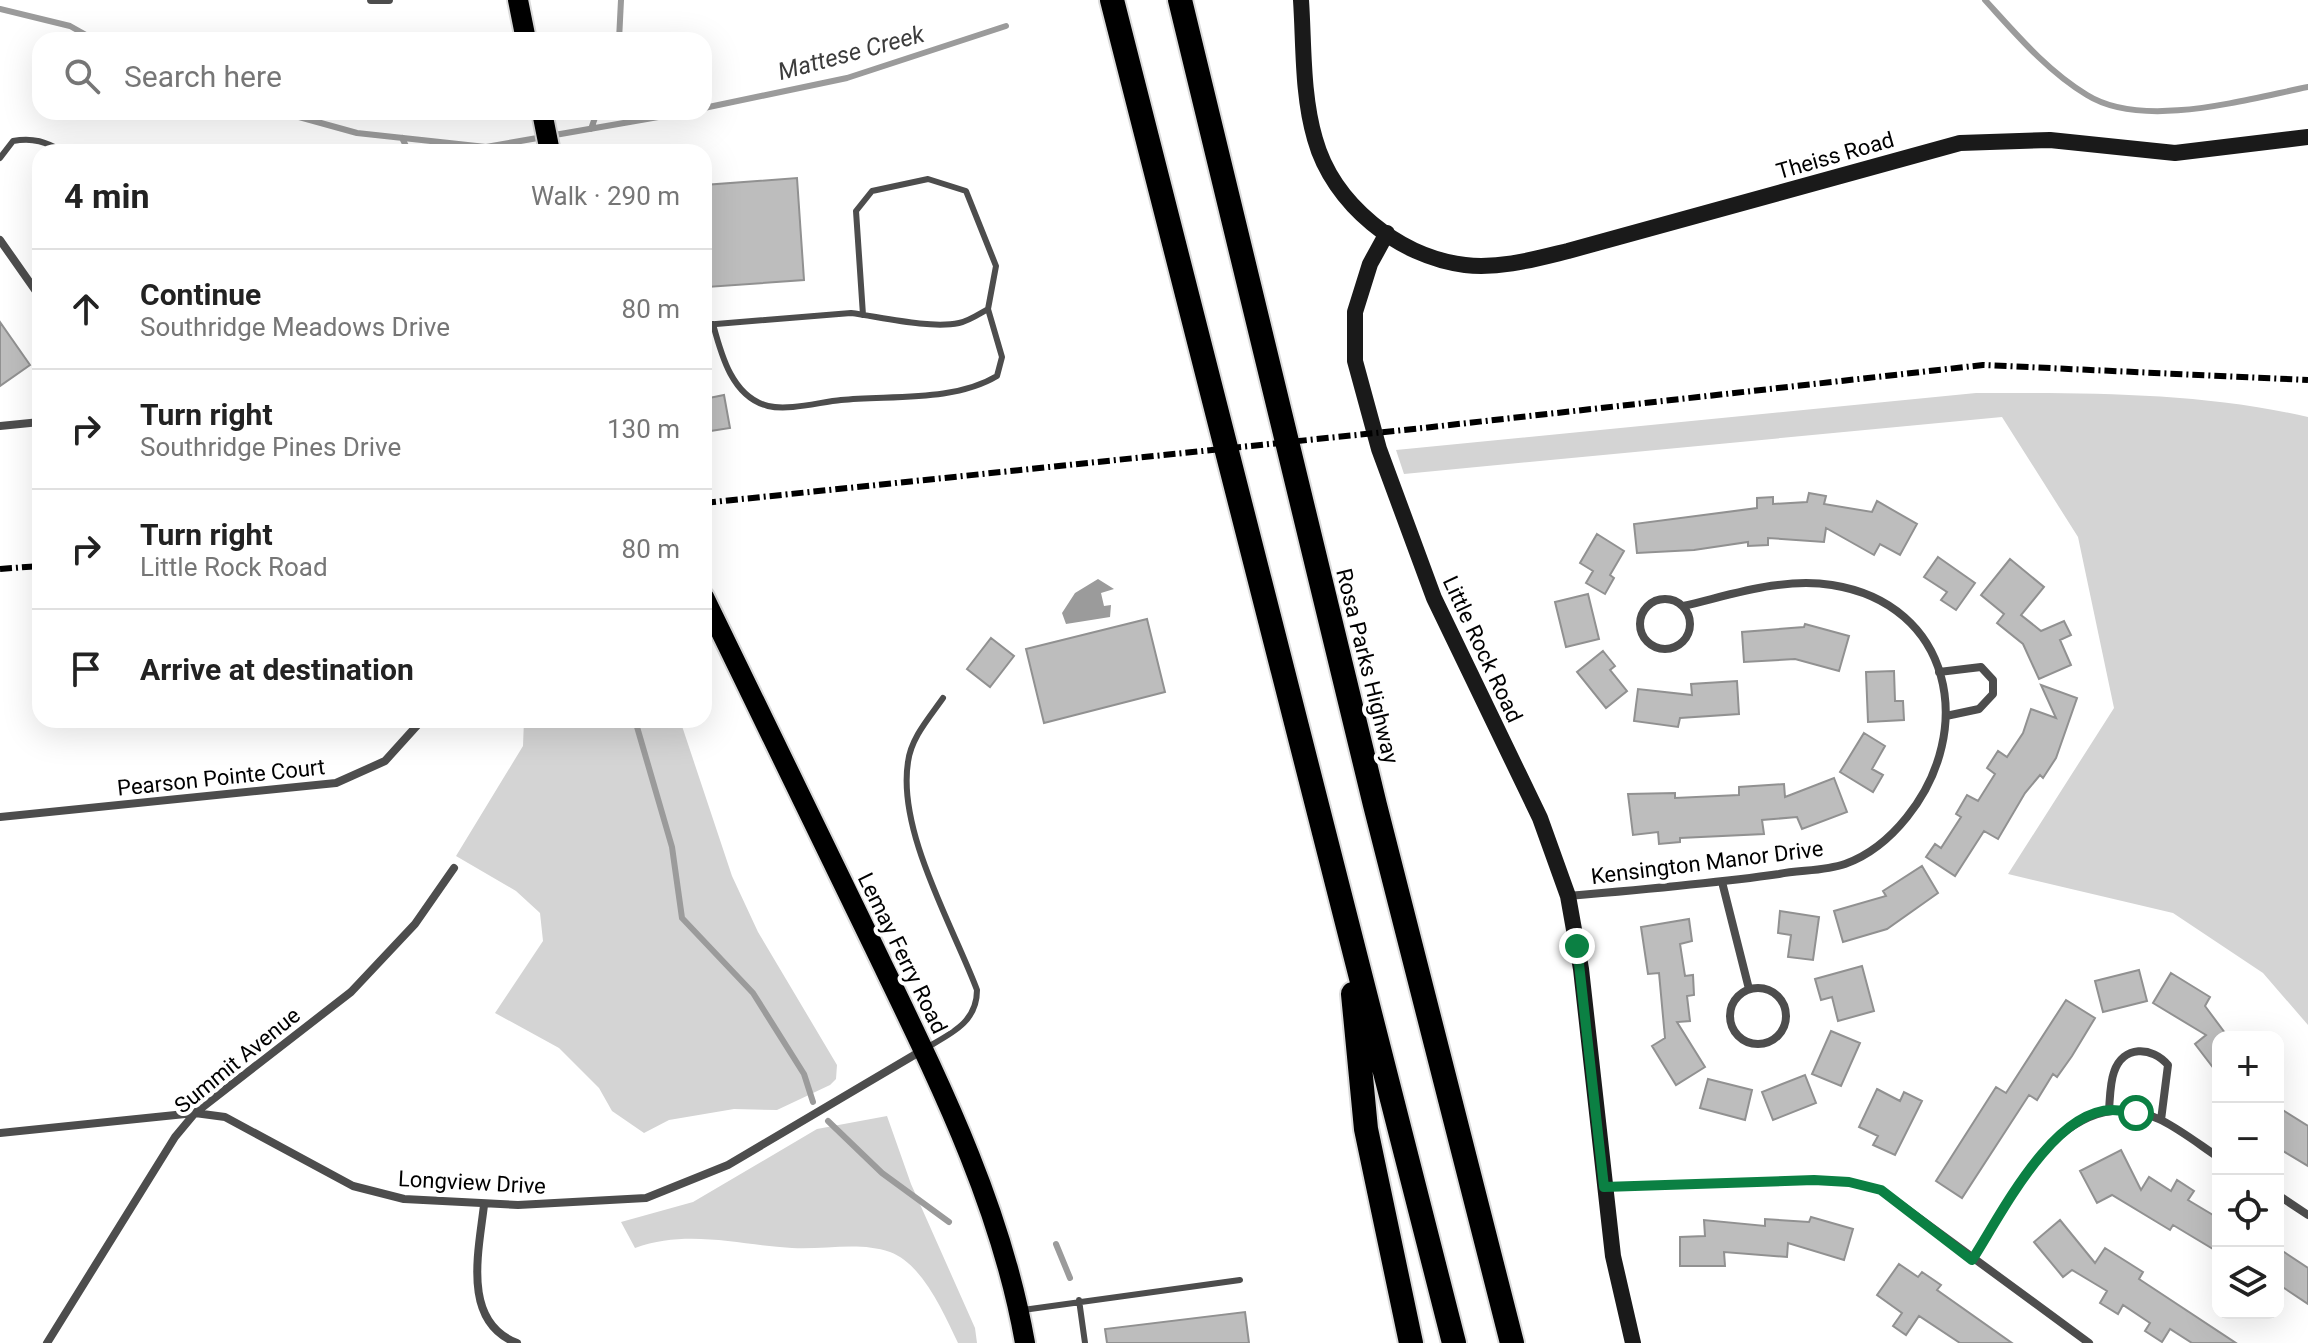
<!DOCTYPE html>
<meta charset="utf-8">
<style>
body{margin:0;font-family:Roboto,sans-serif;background:#f6f6f6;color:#222}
.controls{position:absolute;right:24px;bottom:24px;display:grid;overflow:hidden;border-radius:16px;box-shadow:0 8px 32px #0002}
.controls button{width:72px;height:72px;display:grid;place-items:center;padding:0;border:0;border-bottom:2px solid #e0e0e0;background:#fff;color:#222;font:40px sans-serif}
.stop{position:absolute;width:24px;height:24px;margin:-18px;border:6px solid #0b8043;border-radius:50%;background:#fff}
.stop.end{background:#0b8043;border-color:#fff;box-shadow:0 2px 8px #0008}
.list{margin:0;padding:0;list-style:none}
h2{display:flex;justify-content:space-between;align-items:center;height:104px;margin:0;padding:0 32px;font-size:34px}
h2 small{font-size:26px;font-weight:400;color:#767676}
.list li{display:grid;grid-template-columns:52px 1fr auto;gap:24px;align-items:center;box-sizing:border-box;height:120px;padding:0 32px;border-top:2px solid #e0e0e0}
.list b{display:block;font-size:30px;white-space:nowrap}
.list p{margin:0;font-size:26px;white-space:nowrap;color:#767676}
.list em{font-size:26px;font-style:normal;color:#767676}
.icon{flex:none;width:44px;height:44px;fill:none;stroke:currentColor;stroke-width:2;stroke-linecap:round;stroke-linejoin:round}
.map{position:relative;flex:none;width:2308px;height:1343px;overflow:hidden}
.search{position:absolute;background:#fff;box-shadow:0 8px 32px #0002;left:32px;top:32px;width:680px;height:88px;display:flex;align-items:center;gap:20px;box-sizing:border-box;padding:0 28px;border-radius:24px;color:#767676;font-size:30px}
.panel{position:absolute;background:#fff;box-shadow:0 8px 32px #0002;left:32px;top:144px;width:680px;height:584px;border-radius:24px}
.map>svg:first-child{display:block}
.green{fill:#d4d4d4}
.water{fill:#9b9b9b}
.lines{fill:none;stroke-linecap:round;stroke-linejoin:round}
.stream{stroke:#9b9b9b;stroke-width:6}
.building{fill:#bdbdbd;stroke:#919191;stroke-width:2}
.primary-casing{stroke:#dbdbdb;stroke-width:24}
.highway-casing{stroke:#dbdbdb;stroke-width:28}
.lane{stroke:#4d4d4d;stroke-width:6}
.street{stroke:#4d4d4d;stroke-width:8}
.secondary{stroke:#1a1a1a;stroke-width:16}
.primary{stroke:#000;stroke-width:20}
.highway{stroke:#000;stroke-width:24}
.rail{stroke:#000;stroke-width:6;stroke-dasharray:12 4 2 4;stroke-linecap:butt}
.route{stroke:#0b8043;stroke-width:10}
.labels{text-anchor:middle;stroke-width:8;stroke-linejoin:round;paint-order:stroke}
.street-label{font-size:22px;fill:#000;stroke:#fff}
.water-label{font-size:24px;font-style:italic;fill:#3c3c3c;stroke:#fff}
</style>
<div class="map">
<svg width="2308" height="1343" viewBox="0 0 2308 1343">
<rect width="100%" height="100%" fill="#fff"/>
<path class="green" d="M1976 393C2087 393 2199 392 2308 417V1025L2263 973 2173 913 2008 874 2114 708 2078 537 2002 417 1404 474 1396 450Z
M524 720H680L732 876 758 932 837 1065 836 1079 830 1085 777 1110 734 1109 669 1120 644 1133 612 1111 599 1088 559 1048 495 1013 543 941 540 913 516 891 456 856 523 746Z
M887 1116 911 1184 975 1328 977 1343H958C944 1314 923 1264 890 1252 859 1241 824 1250 792 1248 738 1245 689 1229 635 1248L621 1222 693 1202 817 1129Z"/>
<path class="water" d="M1098 579 1114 589 1101 593 1104 606 1111 605 1110 617 1066 624 1062 613 1075 593Z"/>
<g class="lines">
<path class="stream" d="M1985 0C2016 34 2047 71 2087 95 2143 130 2247 99 2308 87
M0 9 70 26 95 40
M619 40 621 0
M704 108 847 78 1006 26
M281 112 357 133 486 147 687 112
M591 129 597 112
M402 138 409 152
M635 720 672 847 682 918 753 993 804 1074 813 1102
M828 1121 882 1173 949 1222
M1056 1244 1070 1278"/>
</g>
<path class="building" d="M797 178 804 280 707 287 704 185Z
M0 322 30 365 0 386Z
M724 395 730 428 704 432V399Z
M1809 493 1826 496 1824 504 1872 512 1877 501 1917 524 1900 555 1880 544 1874 555 1826 528 1824 542 1768 538V545L1748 546V542L1694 550 1637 553 1634 524 1757 508V498L1773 497V504L1807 502Z
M1597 534 1624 551 1610 575 1614 578 1605 594 1586 583 1593 571 1580 563Z
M1938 557 1975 583 1956 610 1941 600 1947 592 1924 577Z
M2010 559 2044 587 2021 615 2041 631 2064 621 2071 635 2060 640 2071 665 2039 679 2023 644 1997 623 2004 614 1981 595Z
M1588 594 1599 639 1566 647 1555 602Z
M1147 619 1165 692 1044 723 1026 649Z
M1805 624 1849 636 1839 671 1795 659 1744 662 1742 632 1804 627Z
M991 638 1014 656 990 687 967 669Z
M1603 651 1615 666 1610 670 1627 691 1606 708 1577 672Z
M1894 671 1895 701H1903L1904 720 1868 722 1866 672Z
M1737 681 1739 714 1680 718 1678 727 1634 721 1638 689 1692 695 1691 684Z
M2041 685 2077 698 2056 758 2043 778 2040 775 2025 793 1998 839 1984 831 1955 876 1926 857 1935 844 1941 848 1961 817 1956 814 1967 795 1978 801 1995 774 1987 768 1998 751 2007 757 2023 733 2031 709 2056 718Z
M1864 733 1885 746 1872 769 1883 775 1873 792 1840 772Z
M1834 778 1847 812 1802 829 1797 817 1762 820 1764 834 1680 838V842L1659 844 1658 832 1633 835 1628 794 1675 793V798L1739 795V787L1784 784 1785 797Z
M1922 866 1938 893 1887 929 1843 942 1834 911 1886 896 1883 891Z
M1780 911 1819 917 1813 960 1788 957 1791 935 1778 933Z
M1689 919 1692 941 1680 944 1685 976 1693 975 1694 995 1687 996 1690 1021 1677 1022 1705 1067 1676 1085 1652 1046 1665 1038 1659 973 1648 974 1641 927Z
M1862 966 1874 1011 1838 1021 1832 997 1821 1000 1815 979Z
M2139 970 2147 1001 2103 1012 2095 981Z
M2171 973 2210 997 2205 1006 2228 1037H2218V1074L2195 1044 2206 1035 2153 1003Z
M2066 1000 2095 1018 2072 1056 2057 1077 2053 1074 2037 1100 2029 1095 1962 1198 1936 1181 1996 1087 2006 1093Z
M1831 1031 1860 1043 1841 1086 1812 1074Z
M1805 1075 1816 1103 1773 1120 1762 1092Z
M1708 1079 1752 1090 1745 1120 1700 1108Z
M1877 1089 1900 1101 1904 1092 1922 1101 1895 1155 1873 1145 1878 1136 1859 1127Z
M2278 1107 2308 1126V1166L2278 1148Z
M2121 1150 2141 1190 2149 1177 2171 1191 2177 1180 2194 1191 2188 1200 2218 1218V1252L2173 1225 2170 1230 2112 1195 2097 1203 2080 1171Z
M1811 1217 1853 1229 1844 1260 1788 1243 1787 1257 1724 1252 1725 1266H1680V1237L1705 1236 1704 1220 1765 1226V1219L1809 1222Z
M2060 1220 2095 1263 2105 1248 2143 1272 2139 1279 2236 1343H2192L2170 1329 2162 1342 2145 1331 2150 1323 2123 1305 2118 1314 2100 1303 2107 1291 2072 1270 2063 1277 2034 1242Z
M2278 1248 2308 1268V1304L2278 1284Z
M1899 1264 1918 1277 1922 1272 1941 1285 1937 1290 2012 1343H1960L1919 1316 1906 1335 1893 1326 1902 1313 1877 1295Z
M1245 1312 1249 1343H1107L1105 1329Z"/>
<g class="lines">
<defs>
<path id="primary" d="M518 0 526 40
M542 112 550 152
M704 597C761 713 817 830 874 947 936 1076 1000 1201 1025 1343"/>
<path id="highway" d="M1112 0 1454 1343
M1180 0 1375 805 1512 1343
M1353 994 1366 1129 1411 1343"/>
</defs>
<use href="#primary" class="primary-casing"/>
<use href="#highway" class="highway-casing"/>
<path class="lane" d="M0 158 13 141C33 137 46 142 64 152
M713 324C721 354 732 397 768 406 789 411 820 402 841 400 890 395 954 402 997 376L1002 357 988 309
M704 325 851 313C881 317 930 329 959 323 969 321 979 314 988 309L996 266 966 191 928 179 872 191 856 211 863 315
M926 1048C952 1033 977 1022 977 990 953 926 897 831 908 762 911 738 929 718 943 698
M1079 1300 1085 1343
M1023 1310 1240 1280"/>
<path class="street" d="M371 0H389
M0 240 40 297
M0 426 40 422
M1640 624a25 25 0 1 1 50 0a25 25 0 1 1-50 0Z
M1939 672 1981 667 1993 680V694L1979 709 1946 716
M0 817 336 783 385 761 422 720
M1722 882 1749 989
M1568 896C1639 890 1709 884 1779 874 1800 870 1825 871 1845 864 1870 855 1891 837 1907 817 1977 730 1952 604 1832 585 1782 577 1731 595 1683 606
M1730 1016a28 28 0 1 1 56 0a28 28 0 1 1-56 0Z
M2109 1110C2110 1098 2110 1083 2114 1072 2123 1045 2152 1046 2168 1065L2161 1120
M0 1133 195 1113 225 1117 353 1186 404 1199 518 1205 646 1198 728 1165 921 1051
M1605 1187 1814 1180 1849 1182 1881 1190 2089 1343
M2278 1195 2308 1215
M484 1205C479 1250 461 1322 517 1343
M1972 1260C2013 1196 2066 1075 2161 1120 2181 1130 2200 1145 2218 1157
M47 1343 175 1137 195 1113 351 992 415 924 454 868"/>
<path class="secondary" d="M1301 0C1304 45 1302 95 1315 139 1333 204 1399 257 1465 265 1500 269 1535 259 1568 251L1960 143 2050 140 2175 153 2308 137
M1387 233 1370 264 1355 312V361L1379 449 1434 598 1540 818 1568 896 1581 969 1613 1256 1633 1343"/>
<use href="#primary" class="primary"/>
<use href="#highway" class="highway"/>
<path class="rail" d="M704 503 1423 428 1983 365 2308 380
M0 569 40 566"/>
</g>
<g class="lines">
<path class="route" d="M1577 946 1604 1187 1814 1180 1849 1182 1881 1190 1972 1260C2001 1215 2052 1111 2112 1110 2120 1110 2128 1112 2136 1113"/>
</g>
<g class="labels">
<g class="street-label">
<text transform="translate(1835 155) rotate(-16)" y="8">Theiss Road</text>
<text transform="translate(1483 649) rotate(65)" y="8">Little Rock Road</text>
<text transform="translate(1368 666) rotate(76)" y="8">Rosa Parks Highway</text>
<text transform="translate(221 777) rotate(-6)" y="8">Pearson Pointe Court</text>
<text transform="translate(1707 862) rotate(-7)" y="8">Kensington Manor Drive</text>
<text transform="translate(903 953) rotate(64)" y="8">Lemay Ferry Road</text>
<text transform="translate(237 1060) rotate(-39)" y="8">Summit Avenue</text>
<text transform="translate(472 1182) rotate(3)" y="8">Longview Drive</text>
</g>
<g class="water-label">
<text transform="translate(851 53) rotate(-15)" y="8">Mattese Creek</text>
</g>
</g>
</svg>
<div class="controls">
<button>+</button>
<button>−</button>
<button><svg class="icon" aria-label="locate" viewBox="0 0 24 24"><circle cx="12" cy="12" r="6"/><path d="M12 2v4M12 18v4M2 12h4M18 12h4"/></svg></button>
<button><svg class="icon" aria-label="layers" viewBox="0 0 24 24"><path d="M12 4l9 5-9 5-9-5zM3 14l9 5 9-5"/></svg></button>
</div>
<div class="stop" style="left:2136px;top:1113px"></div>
<div class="stop end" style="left:1577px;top:946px"></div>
<div class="search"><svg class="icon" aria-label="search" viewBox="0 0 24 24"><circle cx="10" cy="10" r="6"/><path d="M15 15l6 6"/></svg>Search here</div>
<section class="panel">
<h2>4 min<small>Walk · 290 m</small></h2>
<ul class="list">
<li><svg class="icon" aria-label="ahead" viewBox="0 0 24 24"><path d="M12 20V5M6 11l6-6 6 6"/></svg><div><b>Continue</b><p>Southridge Meadows Drive</p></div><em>80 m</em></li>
<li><svg class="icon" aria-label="right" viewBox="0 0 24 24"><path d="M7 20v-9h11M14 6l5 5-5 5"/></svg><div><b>Turn right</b><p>Southridge Pines Drive</p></div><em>130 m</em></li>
<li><svg class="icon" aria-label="right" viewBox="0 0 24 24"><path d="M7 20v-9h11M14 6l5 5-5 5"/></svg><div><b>Turn right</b><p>Little Rock Road</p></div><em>80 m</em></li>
<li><svg class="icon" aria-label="arrive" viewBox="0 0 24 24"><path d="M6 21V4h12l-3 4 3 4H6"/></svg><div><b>Arrive at destination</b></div></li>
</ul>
</section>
</div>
